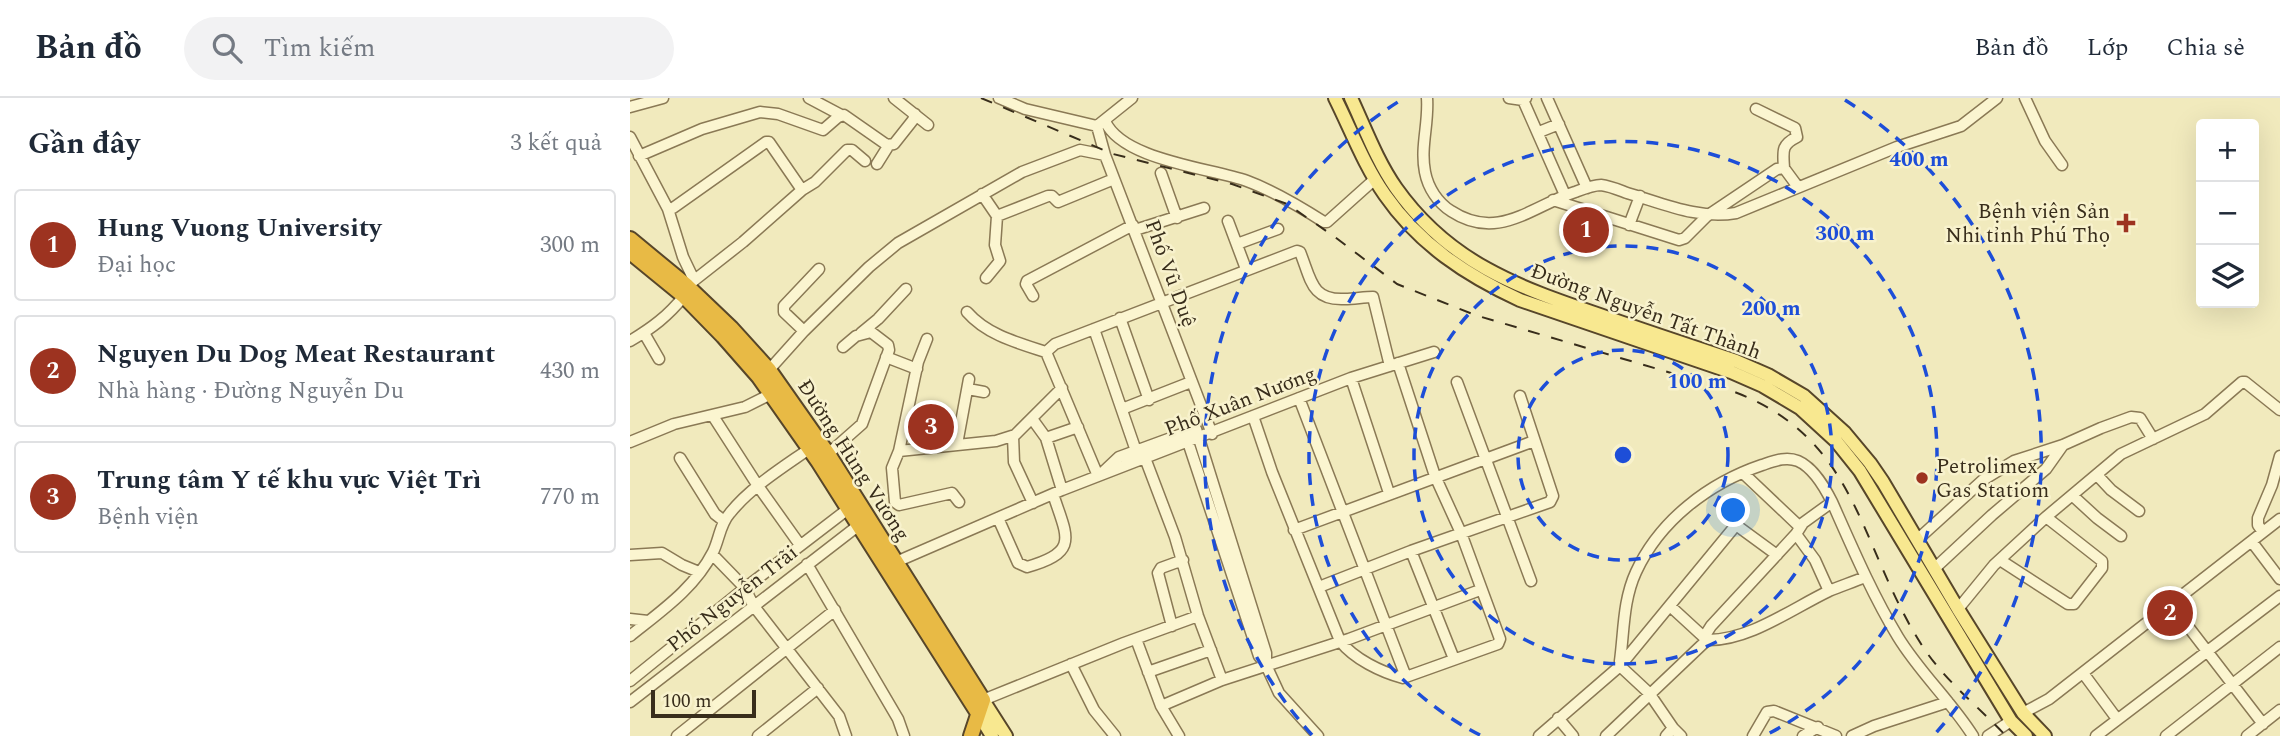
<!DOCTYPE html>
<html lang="vi">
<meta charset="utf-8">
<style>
body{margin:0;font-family:Spectral,serif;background:#f2f2f3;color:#1f2937}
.controls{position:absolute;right:21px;top:21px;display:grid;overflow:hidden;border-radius:7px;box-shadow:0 7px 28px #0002}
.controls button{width:63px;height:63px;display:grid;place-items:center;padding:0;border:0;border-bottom:2px solid #e0e1e3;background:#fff;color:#1f2937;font:35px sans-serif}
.scale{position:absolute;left:21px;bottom:18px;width:105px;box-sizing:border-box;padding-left:7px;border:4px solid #382d1b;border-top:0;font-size:19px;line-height:24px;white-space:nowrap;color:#382d1b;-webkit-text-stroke:5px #f8f2cd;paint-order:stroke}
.you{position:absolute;left:1104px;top:413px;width:24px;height:24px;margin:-18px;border:5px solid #fff;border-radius:50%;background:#1a73e8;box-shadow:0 0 0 10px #1a73e833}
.badge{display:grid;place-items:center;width:46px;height:46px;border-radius:50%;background:#9d3320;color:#fff;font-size:23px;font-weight:700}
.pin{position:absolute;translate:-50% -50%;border:4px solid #fff;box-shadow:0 2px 7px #0006}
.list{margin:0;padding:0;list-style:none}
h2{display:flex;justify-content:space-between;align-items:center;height:91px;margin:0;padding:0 28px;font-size:30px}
h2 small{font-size:23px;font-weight:400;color:#747a83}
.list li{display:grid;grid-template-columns:46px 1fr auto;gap:21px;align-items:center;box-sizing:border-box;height:112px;margin:0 14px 14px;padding:0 14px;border:2px solid #e0e1e3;border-radius:7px}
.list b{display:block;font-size:26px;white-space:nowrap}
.list p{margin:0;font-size:23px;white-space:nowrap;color:#747a83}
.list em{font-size:23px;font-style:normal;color:#747a83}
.icon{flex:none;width:38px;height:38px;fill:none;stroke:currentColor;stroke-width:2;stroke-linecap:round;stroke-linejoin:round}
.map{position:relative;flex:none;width:1650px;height:638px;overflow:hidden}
header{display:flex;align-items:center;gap:42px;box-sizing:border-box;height:98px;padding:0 35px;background:#fff;border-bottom:2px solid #e0e1e3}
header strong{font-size:33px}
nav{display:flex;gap:38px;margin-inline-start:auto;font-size:24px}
.search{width:490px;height:63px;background:#f2f2f3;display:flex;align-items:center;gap:18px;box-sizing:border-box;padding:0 24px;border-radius:38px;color:#747a83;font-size:26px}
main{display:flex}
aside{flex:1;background:#fff}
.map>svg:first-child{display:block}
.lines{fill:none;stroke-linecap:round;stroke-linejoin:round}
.minor-casing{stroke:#8a7955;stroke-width:13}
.major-casing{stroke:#57462a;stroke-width:16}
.highway-casing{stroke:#57462a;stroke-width:18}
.minor{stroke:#fbf5d0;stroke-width:10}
.major{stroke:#f8e890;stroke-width:12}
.highway{stroke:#e8ba45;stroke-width:14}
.rail{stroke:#382d1b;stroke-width:2;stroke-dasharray:12 12;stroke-linecap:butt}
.ring{fill:none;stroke:#1d4ed8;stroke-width:3.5;stroke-dasharray:12 9}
.poi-dot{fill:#9d3320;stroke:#f8f2cd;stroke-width:2.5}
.labels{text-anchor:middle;stroke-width:5;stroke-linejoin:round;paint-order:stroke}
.poi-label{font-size:21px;fill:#382d1b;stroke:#f8f2cd;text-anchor:end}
.street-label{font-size:21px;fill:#382d1b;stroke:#f8f2cd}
.centre{fill:#1d4ed8;stroke:#f8f2cd;stroke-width:3.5}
.ring-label{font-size:21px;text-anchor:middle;font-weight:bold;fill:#1d4ed8;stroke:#f8f2cd;stroke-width:5;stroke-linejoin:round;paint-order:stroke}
</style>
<header>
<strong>Bản đồ</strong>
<div class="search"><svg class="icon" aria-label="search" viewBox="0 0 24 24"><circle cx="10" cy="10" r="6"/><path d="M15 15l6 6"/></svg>Tìm kiếm</div>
<nav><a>Bản đồ</a><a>Lớp</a><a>Chia sẻ</a></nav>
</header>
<main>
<aside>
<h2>Gần đây<small>3 kết quả</small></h2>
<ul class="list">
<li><span class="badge">1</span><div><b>Hung Vuong University</b><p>Đại học</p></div><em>300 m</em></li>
<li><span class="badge">2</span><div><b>Nguyen Du Dog Meat Restaurant</b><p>Nhà hàng · Đường Nguyễn Du</p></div><em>430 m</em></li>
<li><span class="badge">3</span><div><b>Trung tâm Y tế khu vực Việt Trì</b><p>Bệnh viện</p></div><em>770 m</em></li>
</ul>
</aside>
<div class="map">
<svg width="1650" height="638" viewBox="0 0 1650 638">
<rect width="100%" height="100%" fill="#f1eabd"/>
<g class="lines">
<defs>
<path id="minor" d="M179 0 211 17
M264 0 298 27
M369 0 395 11 467 28 502 0
M797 0C799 25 790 49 795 74 798 90 808 105 821 113 868 144 902 108 945 94 953 91 963 87 971 87 980 88 989 92 997 95 1032 105 1069 122 1106 115L1267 49 1331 28 1367 0
M879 0 893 2 896 0
M917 0 957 90
M1395 0 1415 43 1432 67
M893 2 935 97
M0 9 33 0
M1126 11 1165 30 1167 39C1151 47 1153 53 1154 70
M475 23C492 62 580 70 617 83 644 93 669 108 694 124H697L745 81
M467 28 475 57 582 336
M909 34 929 26
M0 39 38 111 43 110 136 44H139L172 92
M257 47 264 46 283 22 285 16
M9 58 72 31 130 14 148 16 193 32 208 19 214 17 257 47V50L247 66
M531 75 547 120
M352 96 367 118
M923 102 1049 142 1055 140 1077 118 1147 71 1154 70 1168 89
M38 111 53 159 64 182
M598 123 616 171
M999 127 1010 98
M505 132 574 110
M607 146 648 131
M356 180 370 163 365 147 367 118 418 98H422L428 104 484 81
M57 188 113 144 172 92 185 84 217 52H222L235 63
M403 198 396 186 397 183 503 127
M337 214C357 237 388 245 416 254
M490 220 519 302
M464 231 506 353
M174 233 154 214V208L189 171
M14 235 29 261
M231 235 248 221 276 191
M297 241 288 264 269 353 262 370 265 404 269 407 322 395 329 404
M0 243C22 230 38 218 54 198
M256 259 287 271
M139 272 174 233 239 169 268 145 392 74 450 52 475 57
M721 280 759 395
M827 284 901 483
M338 291 354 294
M669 300 776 579
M492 311 561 284
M83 318 128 388 170 447
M623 318 642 374 710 543C724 561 751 574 773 580L868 546 870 541 831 435 805 378 768 265
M403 322 416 340 432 392
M566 331 636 555V566
M555 335 629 558 636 567 649 595 688 638
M383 338 384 364 403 405
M416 340 448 329
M0 344 44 326 115 309 141 296
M327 346 339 281
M269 353 366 343 385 337 432 290
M198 356 232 326 259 252 258 247 241 234 226 238 213 249
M50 360 85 416 94 423
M515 360 545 439 568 518 592 582
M1113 375 1170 429
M471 376 489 359 560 333
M1467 377 1481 392 1509 413
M468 378 416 254 425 246 667 153 670 154C681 181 681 203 715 201 724 201 734 199 743 199L760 268
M1443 398 1467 420 1491 438
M368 420 388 465 397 469C450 454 437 439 423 396
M1106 427 1147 457
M664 432 904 343
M1633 434 1628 427V420L1642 387 1650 358
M1166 436 1185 462 1199 493
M1287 442 1353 382 1384 363 1433 347 1471 330 1501 319 1510 320 1523 341
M1622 444 1650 481
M781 453 824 561
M82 456 115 490 123 507 209 618 216 638
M0 457 32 455 52 467 69 474
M1370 462 1438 506H1444L1472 470V463L1416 419
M266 464 432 392 721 280 804 254
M177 466 268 621 274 638
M1304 471 1362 417 1416 371 1433 347
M689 489 781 453 920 404 923 398 890 298
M1540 505 1633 626
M1040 508 1077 542
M1328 511 1364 467 1416 419 1491 356 1575 316 1612 284H1615L1650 312
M0 521 18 523
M542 528 528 475 531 470 553 462
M0 538C31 513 64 491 83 454 89 442 90 426 100 415 121 389 152 370 179 351
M1074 539 1081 528 1166 436 1173 425 1202 404C1222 449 1242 496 1268 539 1290 575 1321 603 1343 638
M506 541 531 608 549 638
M441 566 464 612 485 638
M518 574 581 552
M1453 575 1487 621
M0 583 115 490 218 411
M353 602 494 545 568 518
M0 604 229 427
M531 608 592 582 719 541 850 492
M1393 615 1419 601 1650 421
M928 620 943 638
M1043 630 1019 595 990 568V563C994 533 993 502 1006 474 1030 422 1079 385 1132 367 1144 363 1156 358 1168 363 1184 370 1195 390 1202 404
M47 638 205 512
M128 638 188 590
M909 638 990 568 1106 427 1096 416
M976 638 1077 542C1119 543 1163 510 1199 493 1211 488 1223 484 1235 479
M1036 638 1043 630 1051 638
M1123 638 1137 614 1144 613 1206 638
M1173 638 1188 629
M1222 638 1244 628 1318 604
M1358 638 1381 623
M1466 638 1650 498
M1536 638 1650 549
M1617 638 1650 612"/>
<path id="major" d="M705 0C721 32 734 67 755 97 789 146 836 177 890 202L1101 274 1133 288 1170 310 1206 343 1230 373 1381 623 1396 638
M721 0C735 30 747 63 766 90 819 165 888 189 970 217 1015 233 1061 248 1106 263L1138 277 1174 298 1215 335 1240 365 1253 384 1328 511 1393 615 1415 638
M353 602 376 638
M348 615 362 638"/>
<path id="highway" d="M0 141 57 188 101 230 139 272 198 356 353 602 341 638
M0 154 54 198 93 238 129 279 188 363 348 615"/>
</defs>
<use href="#minor" class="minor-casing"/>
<use href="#major" class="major-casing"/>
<use href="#highway" class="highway-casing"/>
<use href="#minor" class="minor"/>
<use href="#major" class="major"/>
<use href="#highway" class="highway"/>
<path class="rail" d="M351 0 483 56 602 86 657 106 705 139 767 186 845 217 1102 293C1230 340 1228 449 1293 549 1316 584 1348 608 1376 638"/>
</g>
<g class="ring">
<circle cx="993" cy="357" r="105"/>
<circle cx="993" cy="357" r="209"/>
<path d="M850 637A314 314 0 1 1 1136 637"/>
<path d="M682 637A419 419 0 0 1 771 2M1215 2A419 419 0 0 1 1304 637"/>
</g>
<g class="poi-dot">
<path d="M1492.5 114.5h7v7h7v7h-7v7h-7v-7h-7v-7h7z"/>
<circle cx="1292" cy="380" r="7"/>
</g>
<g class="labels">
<g class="poi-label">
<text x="1480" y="120">Bệnh viện Sản<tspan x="1480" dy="24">Nhi tỉnh Phú Thọ</tspan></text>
<text x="1306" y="375" text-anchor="start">Petrolimex<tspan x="1306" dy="24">Gas Statiom</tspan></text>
</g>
<g class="street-label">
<text transform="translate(541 175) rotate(70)" y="7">Phố Vũ Duệ</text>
<text transform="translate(1016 213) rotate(20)" y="7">Đường Nguyễn Tất Thành</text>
<text transform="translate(610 303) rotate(-21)" y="7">Phố Xuân Nương</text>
<text transform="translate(224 362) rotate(57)" y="7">Đường Hùng Vương</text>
<text transform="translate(102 500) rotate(-38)" y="7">Phố Nguyễn Trãi</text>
</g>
</g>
<circle cx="993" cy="357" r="10" class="centre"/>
<g class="ring-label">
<text x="1289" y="68">400 m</text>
<text x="1215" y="142">300 m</text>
<text x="1141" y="217">200 m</text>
<text x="1067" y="290">100 m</text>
</g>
</svg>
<div class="controls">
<button>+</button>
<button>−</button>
<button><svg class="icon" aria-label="layers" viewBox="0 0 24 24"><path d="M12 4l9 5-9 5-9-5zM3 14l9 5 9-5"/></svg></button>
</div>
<div class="scale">100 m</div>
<div class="you"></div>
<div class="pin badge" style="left:956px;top:132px">1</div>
<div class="pin badge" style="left:1540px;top:515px">2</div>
<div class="pin badge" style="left:301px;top:329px">3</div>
</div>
</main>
